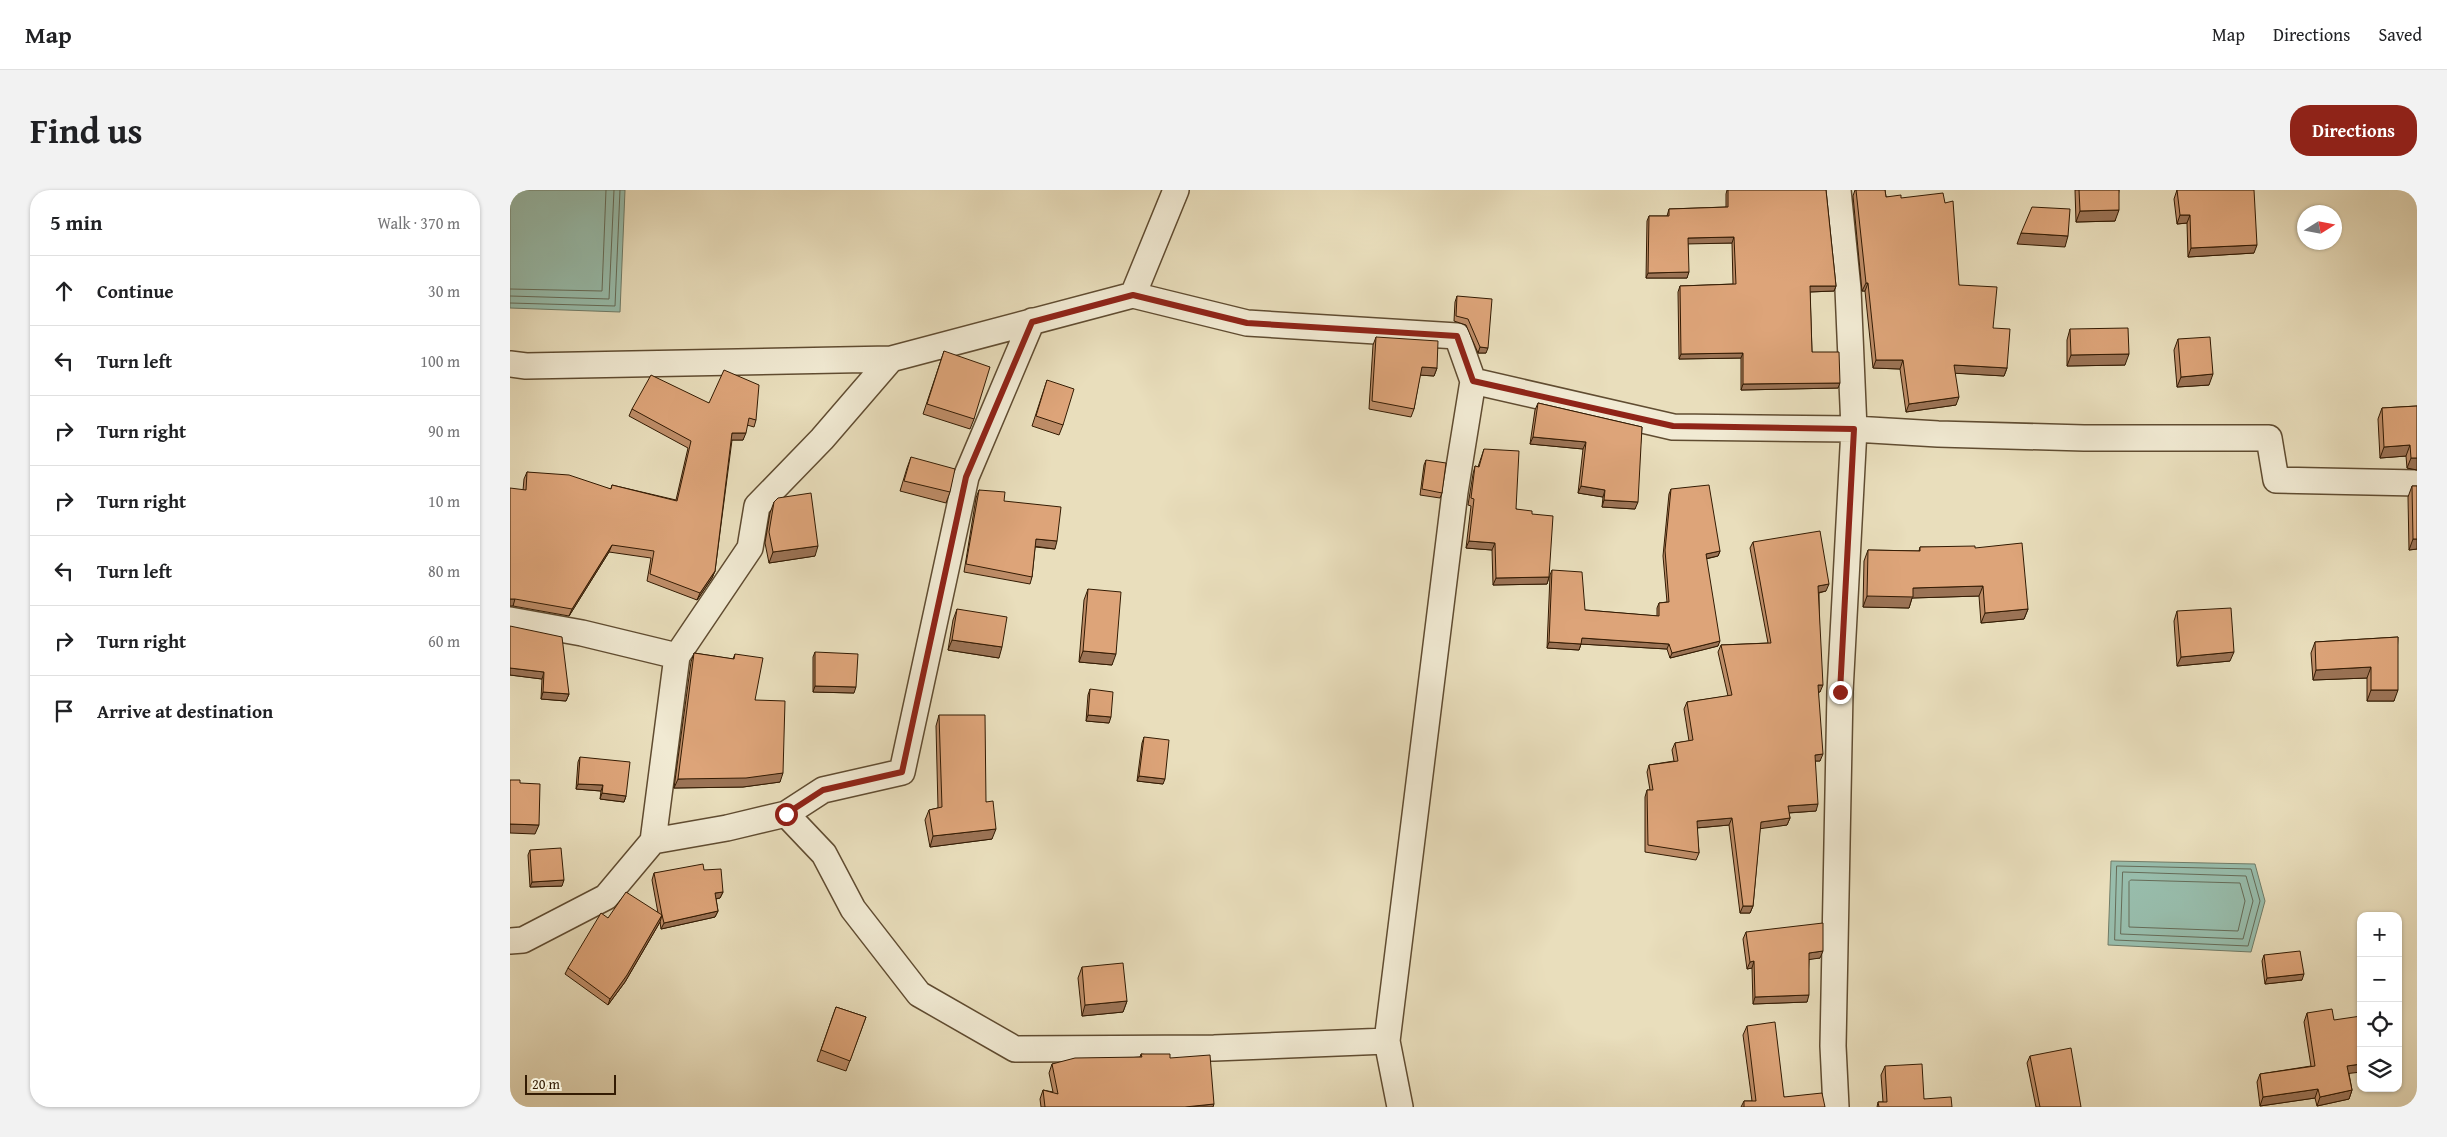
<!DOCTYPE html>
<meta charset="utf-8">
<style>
body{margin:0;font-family:"Gentium Book Plus",serif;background:#f2f2f2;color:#202124}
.controls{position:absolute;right:15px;bottom:15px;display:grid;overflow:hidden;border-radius:10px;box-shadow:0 1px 4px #0004}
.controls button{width:45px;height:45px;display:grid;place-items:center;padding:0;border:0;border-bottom:1px solid #e0e0e0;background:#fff;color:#202124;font:25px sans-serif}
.compass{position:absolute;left:1787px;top:15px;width:45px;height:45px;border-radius:50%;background:#fff;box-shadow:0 1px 4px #0004;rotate:79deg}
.scale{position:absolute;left:15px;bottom:12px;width:91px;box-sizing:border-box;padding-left:5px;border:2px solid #331b03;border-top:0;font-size:14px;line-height:18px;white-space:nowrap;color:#331b03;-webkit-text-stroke:4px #f1ead3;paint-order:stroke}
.stop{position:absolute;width:15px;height:15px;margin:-11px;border:4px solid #8f2418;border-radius:50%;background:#fff}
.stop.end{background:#8f2418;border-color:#fff;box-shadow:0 1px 5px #0008}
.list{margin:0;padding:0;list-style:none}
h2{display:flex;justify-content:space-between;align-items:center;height:65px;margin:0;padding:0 20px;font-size:21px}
h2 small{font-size:16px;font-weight:400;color:#757577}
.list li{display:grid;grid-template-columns:32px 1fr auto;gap:15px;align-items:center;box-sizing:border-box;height:70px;padding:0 20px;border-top:1px solid #e0e0e0}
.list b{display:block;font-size:19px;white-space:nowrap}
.list em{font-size:16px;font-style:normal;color:#757577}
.icon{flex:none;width:28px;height:28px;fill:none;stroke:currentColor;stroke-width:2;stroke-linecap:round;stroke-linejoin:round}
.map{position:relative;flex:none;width:1907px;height:917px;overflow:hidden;border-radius:20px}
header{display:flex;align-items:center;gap:30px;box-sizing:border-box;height:70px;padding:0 25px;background:#fff;border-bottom:1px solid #e0e0e0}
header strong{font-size:24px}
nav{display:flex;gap:28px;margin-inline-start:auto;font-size:18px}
.intro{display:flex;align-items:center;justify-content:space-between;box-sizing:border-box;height:120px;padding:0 30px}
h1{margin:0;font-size:35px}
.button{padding:12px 22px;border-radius:20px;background:#8f2418;color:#fff;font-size:18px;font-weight:700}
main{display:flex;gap:30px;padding:0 30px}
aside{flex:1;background:#fff;border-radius:20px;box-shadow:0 1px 4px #0004}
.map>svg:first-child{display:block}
.water{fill:#98bdac;stroke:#707c68}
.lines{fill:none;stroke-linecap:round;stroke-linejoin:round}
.shore{stroke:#666c58;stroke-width:1}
.street-casing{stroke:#604c31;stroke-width:28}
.street{stroke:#f1ead3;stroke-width:25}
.wall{fill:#be8d68;stroke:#331b03}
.shaded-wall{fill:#9b7355;stroke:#331b03}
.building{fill:#dda479;stroke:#331b03}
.route{stroke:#8f2418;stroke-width:6}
</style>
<header>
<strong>Map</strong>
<nav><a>Map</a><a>Directions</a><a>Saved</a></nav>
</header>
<div class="intro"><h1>Find us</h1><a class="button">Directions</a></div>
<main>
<aside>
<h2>5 min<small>Walk · 370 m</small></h2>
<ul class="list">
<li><svg class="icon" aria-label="ahead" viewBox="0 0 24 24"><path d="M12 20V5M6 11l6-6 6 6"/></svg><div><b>Continue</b></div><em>30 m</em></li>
<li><svg class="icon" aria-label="left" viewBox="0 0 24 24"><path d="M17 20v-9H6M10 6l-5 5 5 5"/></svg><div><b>Turn left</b></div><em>100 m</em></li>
<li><svg class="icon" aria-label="right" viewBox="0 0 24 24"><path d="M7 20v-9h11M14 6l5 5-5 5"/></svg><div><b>Turn right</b></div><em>90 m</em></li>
<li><svg class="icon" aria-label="right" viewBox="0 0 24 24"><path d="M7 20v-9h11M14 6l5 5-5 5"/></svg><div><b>Turn right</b></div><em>10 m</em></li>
<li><svg class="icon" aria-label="left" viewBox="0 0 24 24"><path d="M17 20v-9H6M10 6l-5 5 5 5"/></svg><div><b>Turn left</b></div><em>80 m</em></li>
<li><svg class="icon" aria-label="right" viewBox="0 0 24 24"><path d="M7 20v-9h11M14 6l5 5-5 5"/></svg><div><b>Turn right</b></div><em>60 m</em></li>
<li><svg class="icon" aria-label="arrive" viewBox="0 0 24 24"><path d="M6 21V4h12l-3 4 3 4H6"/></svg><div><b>Arrive at destination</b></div></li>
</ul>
</aside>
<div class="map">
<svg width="1907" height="917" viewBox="0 0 1907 917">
<rect width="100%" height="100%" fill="#e9debc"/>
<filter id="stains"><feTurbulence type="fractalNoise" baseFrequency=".004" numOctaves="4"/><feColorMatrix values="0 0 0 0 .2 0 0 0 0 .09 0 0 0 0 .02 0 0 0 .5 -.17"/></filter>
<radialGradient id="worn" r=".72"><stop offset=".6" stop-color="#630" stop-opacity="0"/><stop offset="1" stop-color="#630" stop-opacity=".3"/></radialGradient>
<path class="water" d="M0 0H115L110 122 0 118Z
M1601 671 1745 674 1755 711 1741 762 1598 755Z"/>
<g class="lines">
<path class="shore" d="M0 99 92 101 96 0
M0 106 99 109 104 0
M0 113 105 116 110 0
M1607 676 1741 679 1750 711 1738 756 1605 750Z
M1613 682 1736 686 1743 711 1733 749 1611 744Z
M1621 690 1730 693 1735 711 1728 741 1619 737V692Z"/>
<defs>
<path id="street" d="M623 105 737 133 947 146 963 191 1163 237 1344 239 1428 244 1574 248H1759L1766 290 1907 293
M0 174 16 176 381 169 623 105 666 0
M0 430 72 443 167 466
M276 624 313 600 392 582 456 287 522 131
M143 651 217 638 276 624 314 664 343 719 409 804 505 859 704 858 877 851 890 917
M0 751 13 750 96 707 143 651 167 466 240 358 247 316 312 249 381 169
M877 851 945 302 963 191
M1326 917 1323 856 1330 502 1344 239 1338 99 1328 0"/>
</defs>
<use href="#street" class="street-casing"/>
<use href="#street" class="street"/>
</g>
<path class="wall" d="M1217 0H1316L1326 96 1324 101 1300 102 1302 162 1328 198 1231 200V168L1169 169 1168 102 1170 96 1223 94 1222 53H1178L1177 88H1136L1137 31 1139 26H1157L1159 19 1216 17V4Z
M1345 0H1375L1376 7 1391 8 1449 95 1483 138 1497 178 1494 186 1445 183 1446 215 1396 222 1390 179 1363 178 1355 101H1352L1343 6Z
M1565 0H1609L1605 31 1566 32Z
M1667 0 1744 63 1678 67 1677 33 1667 34 1664 9Z
M947 106 976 163H968L956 135 944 131 945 112Z
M1560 139 1615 175 1557 176V150Z
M866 147 927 178 924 186 910 185 904 219 901 227 859 219 863 155Z
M1668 149 1699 195 1667 197 1664 160Z
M434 161 464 229 460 239 413 224Z
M537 190 553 235 549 245 522 236Z
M199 213 246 230 244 237 237 235 233 250H222L205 381 202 388 187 410 137 391 141 368 99 362 59 426 3 416 14 289 17 282 101 299 102 295 166 310 178 258 119 226 122 219Z
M1028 213 1132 237 1125 319 1092 317 1093 307 1068 303 1073 259 1020 254 1025 220Z
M1907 216V280L1897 278 1896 266 1870 268 1868 229 1872 218Z
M974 259 1006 319 1022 324 1039 387 1037 394 983 395 982 360 956 358 961 316 958 315 963 284 965 276 968 277Z
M401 267 440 302 436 313 390 301 397 278Z
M916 270 932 303 930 308 910 305 914 275Z
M1902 296H1907V359L1899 360 1898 307Z
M1161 299 1210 361 1208 366 1196 369 1208 456 1160 468 1157 459 1071 454 1069 460 1037 458 1040 385 1042 380 1075 420 1147 426V418L1149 413 1157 412 1153 366 1159 304Z
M469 300 494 311 545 359 525 357 522 387 520 394 454 382 466 308Z
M264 312 305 366 259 373 255 353 260 323Z
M1243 352 1316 401 1309 403 1310 502H1308L1310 571H1305L1306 621 1279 623 1280 628 1277 635 1250 638 1243 716 1240 723H1230L1219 635 1187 638 1189 663 1186 670 1135 662V607L1137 600H1140L1137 582 1139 575 1164 571 1162 560 1165 553 1179 551 1174 519 1177 512 1218 506 1208 462 1211 455 1258 453 1240 358Z
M1410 357 1465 358 1518 419 1514 429 1471 433 1469 406 1402 408 1399 418 1353 417 1354 371 1358 360 1409 361Z
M578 399 602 475 569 472 574 410Z
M447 419 489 468 438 460 443 430Z
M1667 421 1720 471 1667 476 1664 431Z
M0 436 59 504 56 511 31 509 32 489 0 485Z
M1888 447 1884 511H1857V488L1803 490 1801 463 1805 452Z
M305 462 344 503 303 502V467Z
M184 463 223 469 225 464 245 510 270 592 233 597 164 598 181 472Z
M580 499 599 533 576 531 578 505Z
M429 525 476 612 482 649 420 657 415 630 419 620 428 618 426 536Z
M634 547 653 594 627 591 632 553Z
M70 567 116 606 114 612 90 609 91 601 66 599 68 572Z
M20 660 52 696 20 697 18 665Z
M194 680 213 702 210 708 206 709 208 721 205 727 151 739 150 732 115 792 98 815 55 784 58 778 98 728 148 723 142 690 144 683Z
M1236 742 1310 768 1299 769 1297 812 1243 814 1242 778 1237 779 1233 749Z
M1754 765 1792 790 1755 794 1752 771Z
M572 777 617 811 613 822 572 826 568 788Z
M326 817 356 827 336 881 307 871Z
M1797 823 1824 830 1839 884 1842 900 1839 909 1807 916 1805 908 1750 916 1747 892 1750 884 1801 876 1794 832Z
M1237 836 1274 907 1315 917H1231L1234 911H1242L1233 845Z
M631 864 660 868 703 917H531L530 909 533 900 543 902 539 883 542 874 630 867Z
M1520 866 1571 917H1526L1517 873Z
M1375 876 1414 909 1442 917H1367L1368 912H1373L1371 885Z"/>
<path class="shaded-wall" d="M1609 20 1605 31 1566 32 1570 21Z
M1670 25H1680L1677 33 1667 34Z
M1511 43 1558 46 1555 57 1507 54Z
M1224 47 1222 53 1176 54 1178 48Z
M1747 55 1744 63 1678 67 1681 58Z
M1179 82 1177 88H1136L1138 83Z
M1356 93H1358L1355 101H1352Z
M1300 96H1326L1324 101 1298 102Z
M970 157 978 158 976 163H968Z
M1233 163 1231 168 1169 169 1171 164Z
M1619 164 1615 175 1557 176 1561 165Z
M1366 170H1393L1390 179 1363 178Z
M1444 175 1497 178 1494 186 1441 183Z
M912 177 927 178 924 186 909 185Z
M1703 184 1699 195 1667 197 1671 187Z
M1330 193 1328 198 1231 200 1233 194Z
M1449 207 1446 215 1396 222 1399 214Z
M222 243H236L233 250H220Z
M1023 247 1076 252 1073 259 1020 254Z
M1900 255 1896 266 1870 268 1874 257Z
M1901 268H1907V280L1897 278Z
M1071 296 1095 300 1093 307 1068 303Z
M1094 310 1128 312 1125 319 1092 317Z
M526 349 547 351 545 359 523 356Z
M1903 349H1907V359L1899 360Z
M959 351 985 353 982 360 956 358Z
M102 355 99 362 59 426 62 419Z
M308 356 305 366 259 373 263 362Z
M1210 361 1208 366 1194 369 1196 364Z
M205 381 202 388 187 410 190 403Z
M1039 387 1037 394 983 395 986 388Z
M1319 394 1316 401 1306 403 1308 396Z
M1473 396 1469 406 1402 408 1399 418 1353 417 1357 406 1403 398Z
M0 409H5L3 416H0Z
M1518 419 1514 429 1471 433 1475 423Z
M1072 448 1159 454 1157 459 1070 454Z
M442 450 492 457 489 468 438 460Z
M1210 451 1208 456 1160 468 1162 463Z
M1039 452 1071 454 1069 460 1037 458Z
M573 461 606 464 602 475 569 472Z
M1724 462 1720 471 1667 476 1671 467Z
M1861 477 1857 488 1803 490 1806 480Z
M0 478 34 482 32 489 0 485Z
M1308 495H1313L1310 502H1306Z
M305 496 346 497 344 503 303 502Z
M1861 500H1888L1884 511H1857Z
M33 502 59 504 56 511 31 509Z
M578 525 601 527 599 533 576 531Z
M1313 564 1310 571H1302L1305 565Z
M273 583 270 592 233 597 164 598 168 589Z
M629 586 655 589 653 594 627 591Z
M68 594 93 595 91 601 66 599Z
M92 603 116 606 114 612 90 609Z
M1308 614 1306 621 1276 623 1278 616Z
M1222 628 1219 635 1185 638 1187 631Z
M1280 628 1277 635 1248 639 1251 632Z
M0 634 29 635 25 644 0 643Z
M486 639 482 649 420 657 423 646Z
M54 690 52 696 20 697 22 692Z
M213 702 210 708 203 709 205 703Z
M1233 716H1243L1240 723H1230Z
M208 721 205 727 151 739 154 733Z
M152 725 150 732 115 792 98 815 100 809Z
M1313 761 1310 768 1296 770 1299 763Z
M1244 771 1242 778 1237 779 1240 772Z
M1794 784 1792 790 1755 794 1757 788Z
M1299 805 1297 812 1243 814 1245 807Z
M617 811 613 822 572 826 575 815Z
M1851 874V882L1834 884 1837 876Z
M1808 899 1805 908 1750 916 1753 907Z
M1842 900 1839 909 1807 916 1810 907Z
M704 914 703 917H675Z"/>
<path class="building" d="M1218 0H1316L1326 96H1300L1302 162H1329L1330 193 1233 194V163L1171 164 1170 96 1226 94 1224 47 1178 48 1179 82 1138 83 1139 26H1159V19L1218 17Z
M1346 0H1375L1376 7 1391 5V8L1433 3 1435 13 1443 11 1449 95 1487 97 1483 138 1500 139 1497 178 1444 175 1449 207 1399 214 1393 170H1366L1358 93H1356Z
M1569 0H1609V20L1570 21Z
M1667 0H1744L1747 55 1681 58 1680 25H1670Z
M1522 17 1560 19 1558 46 1511 43Z
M947 106 982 109 978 158 970 157 958 129 946 126Z
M1618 138 1619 164 1561 165 1560 139Z
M866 147 928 151 927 178 912 177 904 219 862 211Z
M1700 147 1703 184 1671 187 1668 149Z
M434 161 480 177 464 229 417 214Z
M214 180 249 195 246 230 239 228 236 243H222L205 381 190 403 140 384 144 361 102 355 62 419 5 409H0V298L16 300 17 282 59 285 101 299 102 295 167 311 181 251 122 219 141 185 199 213Z
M537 190 564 199 553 235 526 226Z
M1028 213 1132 237 1128 312 1094 310 1095 300 1071 296 1076 252 1023 247Z
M1907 216V268H1901L1900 255 1874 257 1872 218Z
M974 259 1009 261 1006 319 1022 321V324L1043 326 1039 387 986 388 985 353 959 351 964 309 961 308 965 276 969 277Z
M401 267 445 279 440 302 394 291Z
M916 270 936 273 932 303 912 299Z
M1199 295 1210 361 1196 364 1210 451 1162 463 1159 454 1072 448 1071 454 1039 452 1042 380 1072 382 1075 420 1149 426V413L1159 412 1155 360 1161 299Z
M1902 296H1907V349H1903Z
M469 300 495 302 494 311 551 317 547 351 526 349 522 387 456 374Z
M301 303 308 356 263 362 259 342 264 312 268 308Z
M1310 341 1319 394 1308 396 1313 495H1308L1313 564 1305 565 1308 614 1278 616 1280 628 1251 632 1243 716H1233L1222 628 1187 631 1189 663 1138 655 1137 600H1143L1139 575 1168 571 1165 553 1183 550 1177 512 1222 505 1211 455 1261 453 1243 352Z
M1512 353 1518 419 1475 423 1473 396 1403 398V407L1357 406 1358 360 1410 361V357L1465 356V358Z
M578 399 611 402 606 464 573 461Z
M1721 418 1724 462 1671 467 1667 421Z
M447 419 497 427 492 457 442 450Z
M0 436 52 447 59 504 33 502 34 482 0 478Z
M1888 447V500H1861V477L1806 480 1805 452Z
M305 462 348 464 346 497 305 496Z
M184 463 224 469 225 464 253 468 245 510 275 511 273 583 236 588 168 589Z
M580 499 603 502 601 527 578 525Z
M429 525H475L476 612 483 611 486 639 423 646 419 620 432 617Z
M634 547 659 550 655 589 629 586Z
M70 567 120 572 116 606 92 603 93 595 68 594Z
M0 590H10V593L30 594 29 635 0 634Z
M51 658 54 690 22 692 20 660Z
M193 674 194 680 211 679 213 702 205 703 208 721 154 733 152 725 117 785 100 809 58 778 91 723 98 728 116 702 152 725 144 683Z
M1313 733V761L1299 763V805L1245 807 1244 771 1240 772 1236 742Z
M1790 761 1794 784 1757 788 1754 765Z
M613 773 617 811 575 815 572 777Z
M326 817 356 827 340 871 311 860Z
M1822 819 1824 830 1851 826V874L1837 876 1842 900 1810 907 1808 899 1753 907 1750 884 1805 876 1797 823Z
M1265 832 1274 907 1312 903 1315 917H1234V911H1246L1237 836Z
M1561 858 1571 917H1530L1520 866Z
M631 864H660V868L700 865 704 914 675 917H535L533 900 548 904 542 874 565 868 632 867Z
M1412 874 1414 909 1441 907 1442 917H1369L1368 912H1377L1375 876Z"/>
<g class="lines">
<path class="route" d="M276 624 313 600 392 582 456 287 522 132 623 105 737 133 947 146 963 191 1163 236 1344 239 1330 502"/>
</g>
<rect width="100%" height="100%" filter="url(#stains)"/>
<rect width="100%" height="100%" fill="url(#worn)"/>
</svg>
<div class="controls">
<button>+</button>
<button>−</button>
<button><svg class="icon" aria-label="locate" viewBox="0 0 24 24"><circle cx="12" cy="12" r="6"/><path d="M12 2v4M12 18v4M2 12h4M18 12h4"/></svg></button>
<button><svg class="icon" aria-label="layers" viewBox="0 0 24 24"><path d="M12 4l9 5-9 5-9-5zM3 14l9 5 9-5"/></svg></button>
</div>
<svg class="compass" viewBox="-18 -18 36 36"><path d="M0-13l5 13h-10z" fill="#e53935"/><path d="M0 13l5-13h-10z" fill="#757577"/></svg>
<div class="scale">20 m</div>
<div class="stop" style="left:276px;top:624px"></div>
<div class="stop end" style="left:1330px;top:502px"></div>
</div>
</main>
